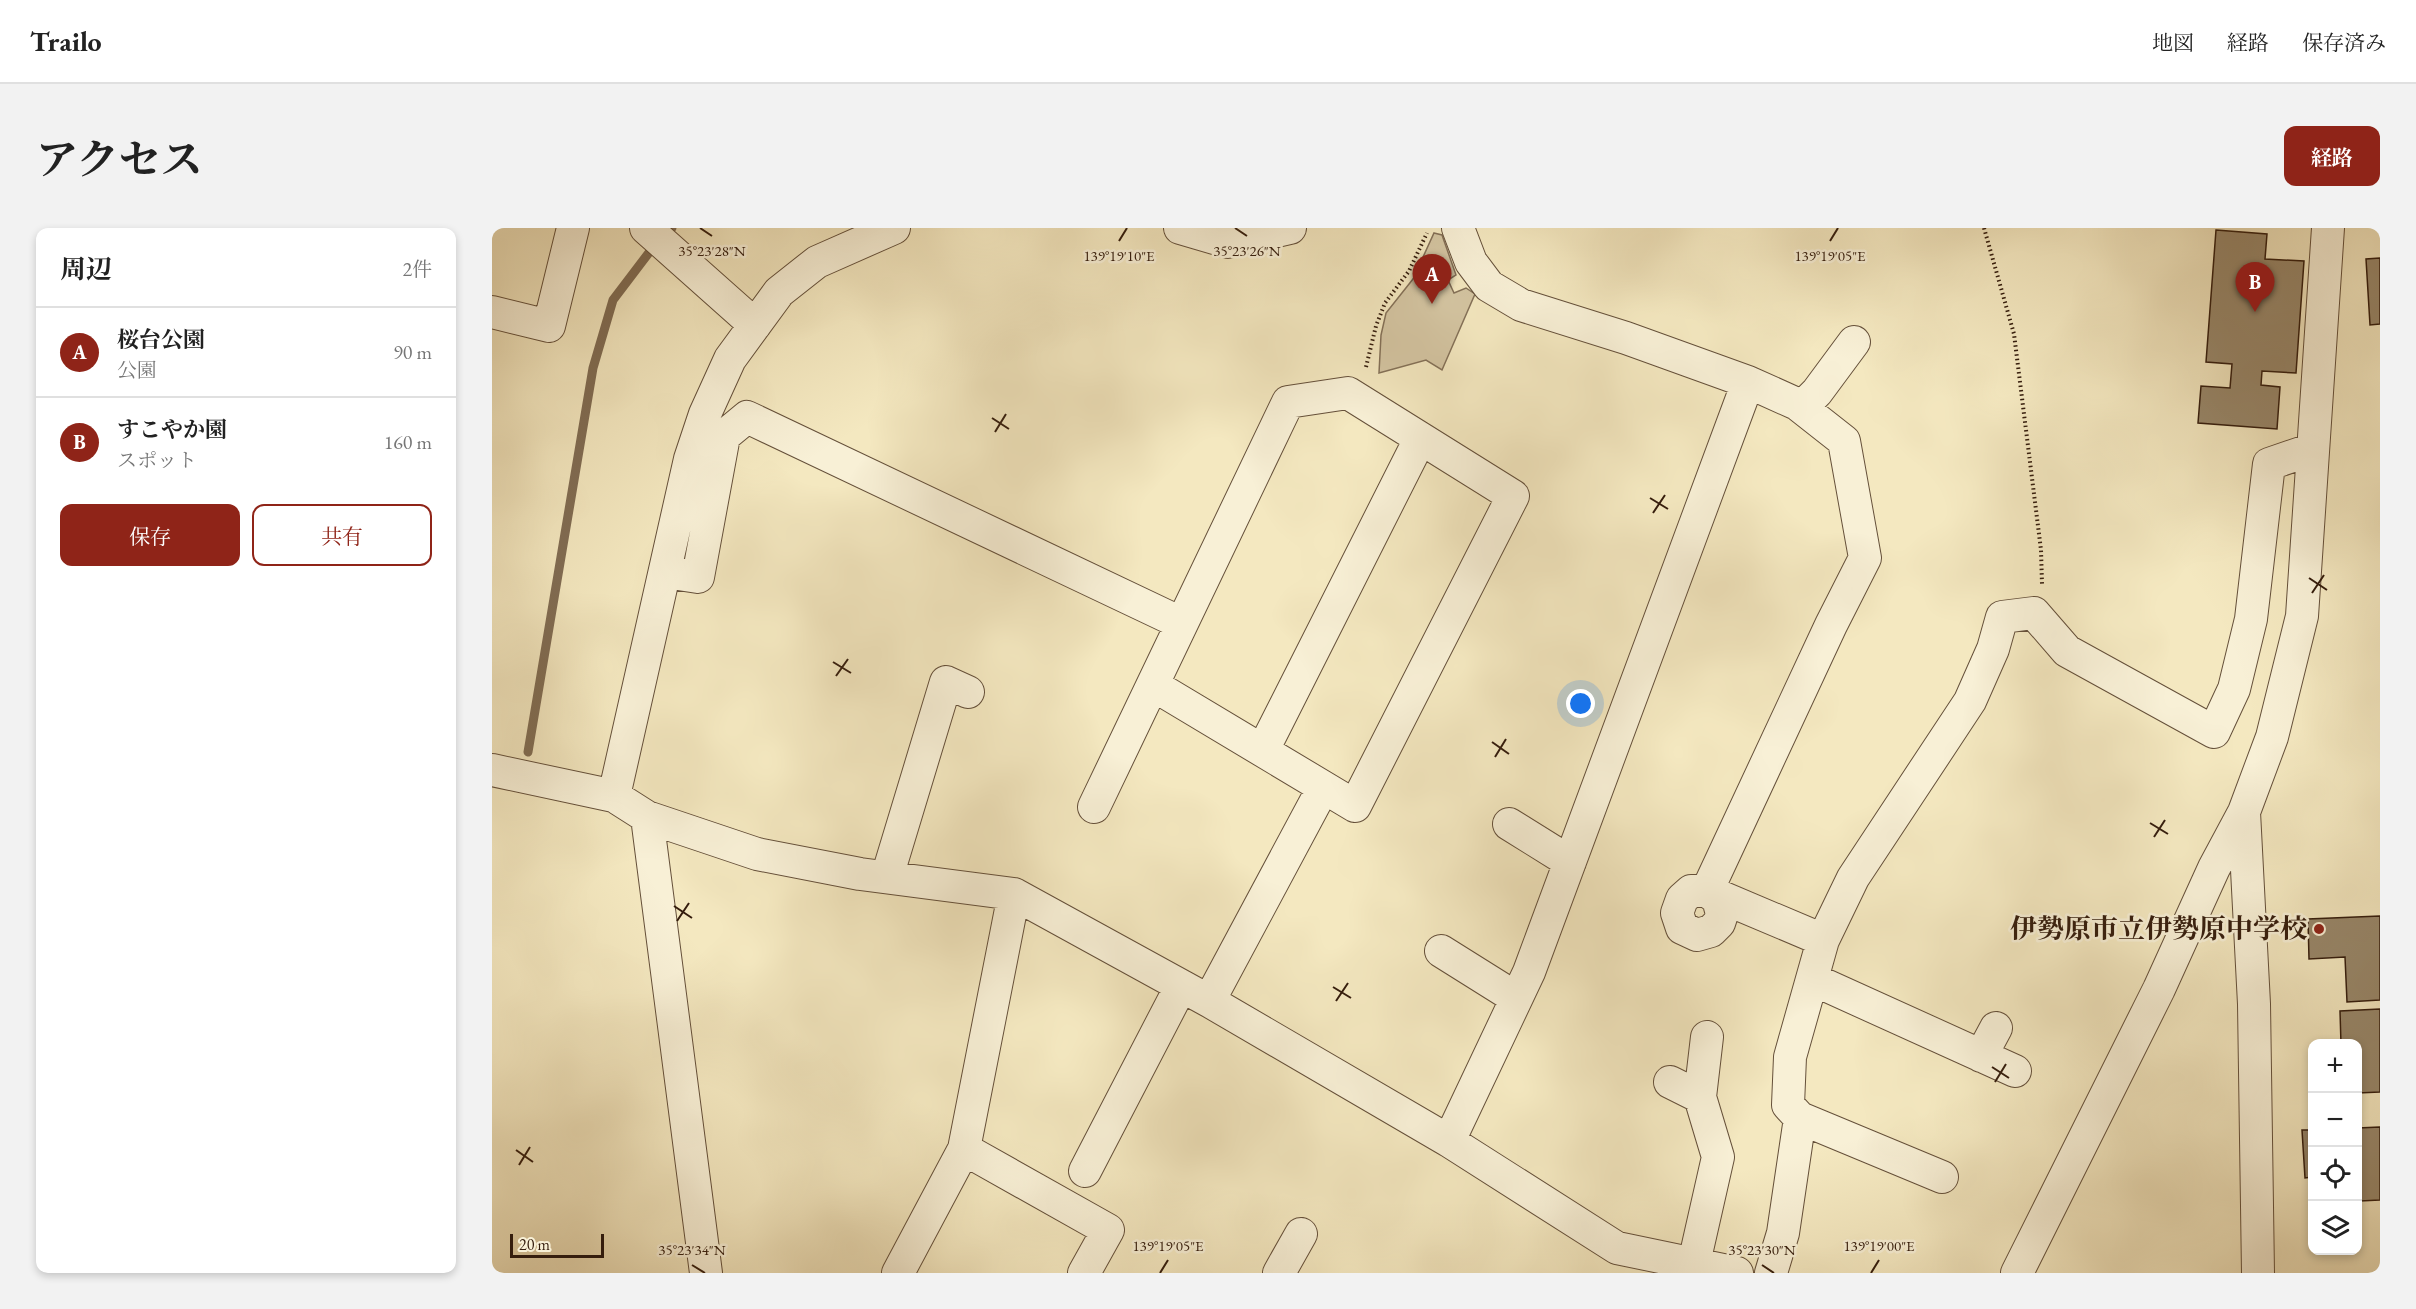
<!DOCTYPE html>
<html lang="ja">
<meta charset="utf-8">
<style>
body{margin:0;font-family:"EB Garamond","Noto Serif JP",serif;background:#f2f2f2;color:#222}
.controls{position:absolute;right:18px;bottom:18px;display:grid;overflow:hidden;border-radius:12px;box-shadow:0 3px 9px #0003}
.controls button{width:54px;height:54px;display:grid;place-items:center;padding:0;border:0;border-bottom:2px solid #e0e0e0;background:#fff;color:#222;font:30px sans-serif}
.scale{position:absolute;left:18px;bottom:15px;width:94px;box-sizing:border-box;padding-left:6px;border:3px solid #351d0d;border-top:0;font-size:16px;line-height:21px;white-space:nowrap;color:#351d0d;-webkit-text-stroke:4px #f8f0d6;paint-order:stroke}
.you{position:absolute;left:1089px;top:476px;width:21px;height:21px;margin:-15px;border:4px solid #fff;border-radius:50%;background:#1a73e8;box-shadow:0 0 0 9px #1a73e833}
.badge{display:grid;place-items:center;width:39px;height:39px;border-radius:50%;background:#8f2418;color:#fff;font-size:20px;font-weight:700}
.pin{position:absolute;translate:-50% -50px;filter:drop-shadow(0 2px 3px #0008)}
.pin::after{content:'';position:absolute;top:32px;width:21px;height:18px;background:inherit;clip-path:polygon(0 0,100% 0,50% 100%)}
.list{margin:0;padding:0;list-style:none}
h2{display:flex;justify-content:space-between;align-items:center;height:78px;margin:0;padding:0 24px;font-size:26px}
h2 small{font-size:20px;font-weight:400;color:#767676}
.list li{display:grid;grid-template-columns:39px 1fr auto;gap:18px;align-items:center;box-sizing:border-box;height:90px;padding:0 24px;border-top:2px solid #e0e0e0}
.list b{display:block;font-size:22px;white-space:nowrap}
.list p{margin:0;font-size:20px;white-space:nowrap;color:#767676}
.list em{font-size:20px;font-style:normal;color:#767676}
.actions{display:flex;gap:12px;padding:18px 24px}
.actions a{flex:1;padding:14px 0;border:2px solid #8f2418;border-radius:12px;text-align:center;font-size:21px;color:#8f2418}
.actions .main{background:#8f2418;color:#fff}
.icon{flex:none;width:33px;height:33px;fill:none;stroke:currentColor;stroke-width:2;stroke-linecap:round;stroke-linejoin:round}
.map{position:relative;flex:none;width:1888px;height:1045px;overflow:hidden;border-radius:12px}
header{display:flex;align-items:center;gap:36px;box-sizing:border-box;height:84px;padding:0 30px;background:#fff;border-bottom:2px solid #e0e0e0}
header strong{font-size:28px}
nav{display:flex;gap:33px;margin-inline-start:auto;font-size:21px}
.intro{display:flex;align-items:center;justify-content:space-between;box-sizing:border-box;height:144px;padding:0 36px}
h1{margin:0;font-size:42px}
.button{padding:15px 27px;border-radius:12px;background:#8f2418;color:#fff;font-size:21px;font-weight:700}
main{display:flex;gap:36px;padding:0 36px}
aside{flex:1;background:#fff;border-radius:12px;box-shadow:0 3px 9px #0003}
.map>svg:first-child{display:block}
.green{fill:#d4c5a2;stroke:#847158;stroke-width:1.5}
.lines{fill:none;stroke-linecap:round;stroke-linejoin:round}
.stream{stroke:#816d54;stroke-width:9}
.building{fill:#98876a;stroke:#351d0d;stroke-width:1.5}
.minor-casing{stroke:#65503a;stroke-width:34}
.path{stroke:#351d0d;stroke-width:4;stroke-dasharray:1.5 3;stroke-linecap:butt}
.minor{stroke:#f8f0d6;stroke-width:32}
.ticks{fill:none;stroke:#351d0d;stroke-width:2}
.poi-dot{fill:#8f2418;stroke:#f8f0d6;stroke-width:2}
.labels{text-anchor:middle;stroke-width:5;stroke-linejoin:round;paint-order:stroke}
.poi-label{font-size:27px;font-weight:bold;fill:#351d0d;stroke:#f8f0d6;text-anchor:end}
.ticks-label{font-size:15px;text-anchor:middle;fill:#351d0d;stroke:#f8f0d6;stroke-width:5;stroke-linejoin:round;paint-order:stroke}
</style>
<header>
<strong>Trailo</strong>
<nav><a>地図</a><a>経路</a><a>保存済み</a></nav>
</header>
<div class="intro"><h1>アクセス</h1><a class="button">経路</a></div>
<main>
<aside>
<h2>周辺<small>2件</small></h2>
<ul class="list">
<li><span class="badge">A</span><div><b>桜台公園</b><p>公園</p></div><em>90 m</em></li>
<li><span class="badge">B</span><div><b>すこやか園</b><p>スポット</p></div><em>160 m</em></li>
</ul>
<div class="actions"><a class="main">保存</a><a>共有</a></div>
</aside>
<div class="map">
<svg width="1888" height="1045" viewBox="0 0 1888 1045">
<rect width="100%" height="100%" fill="#f4e8c0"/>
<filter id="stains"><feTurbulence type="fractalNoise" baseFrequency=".00333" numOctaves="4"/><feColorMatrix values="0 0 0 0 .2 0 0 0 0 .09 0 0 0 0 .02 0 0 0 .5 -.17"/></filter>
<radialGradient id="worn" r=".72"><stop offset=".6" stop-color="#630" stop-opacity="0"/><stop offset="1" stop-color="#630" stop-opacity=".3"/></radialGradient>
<path class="green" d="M942 5 950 7 964 47 956 52 962 65 974 60 983 66 950 142 934 132 887 145 889 107 894 85 921 51Z"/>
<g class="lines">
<path class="stream" d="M36 524 101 140 121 72 162 18 180 0"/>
</g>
<path class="building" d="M1724 2 1775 6 1773 31 1812 33 1804 145 1770 143 1769 157 1788 159 1785 201 1706 195 1709 158 1738 160 1740 136 1714 134Z
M1888 30V96L1878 97 1874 31Z
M1888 688V772L1855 774 1853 729 1817 731 1816 691Z
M1888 781V864L1866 865V816H1849L1848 783Z
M1888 899V972L1868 973 1866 948V900Z
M1810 902H1820V949L1813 950Z"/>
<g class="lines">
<defs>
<path id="minor" d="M154 0 263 97
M688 0 736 14 798 0
M0 84 57 98 81 0
M1310 179 1325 164 1362 114
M173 344 206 349 232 208 255 189 689 395
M771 522 928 211
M0 542 122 568 155 589 265 626 368 646 522 666 717 773 957 913 1125 1020 1245 1045
M122 568 198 231 213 186 238 131 287 64 325 34 402 0
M602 579 796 174 856 165 1021 268 863 578 661 457
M1752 584 1762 776 1766 1045
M155 589 214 1045
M1017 596 1078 634
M395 649 454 454 476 464
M1215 663 1226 671 1230 686 1227 695 1219 703 1205 707 1190 700 1185 685 1190 671 1199 663H1215L1331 712 1298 829 1296 877 1308 890 1291 1005 1279 1045
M1215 663 1339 397 1373 330 1352 213 1305 176 1256 154
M1331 712 1361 650 1478 473 1501 421 1510 389 1542 385 1575 423 1722 504 1742 461 1759 391 1777 236 1821 221
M949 723 1024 770
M1320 751 1523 843
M717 773 831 560
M1489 828 1504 800
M1178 854 1208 869
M1308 890 1450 949
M957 913 1037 744 1256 154 1134 110 1029 77 997 58 979 34 966 0
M472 921 616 1002 592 1045
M593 943 689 758
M1202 1035 1226 929 1208 869 1215 809
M406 1045 472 921 522 666
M787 1045 809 1006
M1525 1045 1667 761 1722 640 1752 584 1780 509 1810 388 1836 0"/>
</defs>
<use href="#minor" class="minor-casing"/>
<path class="path" d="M1492 0 1522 106 1549 322 1550 356
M874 139 884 98 893 75 917 43 935 5"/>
<use href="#minor" class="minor"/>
</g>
<path class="ticks" d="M208 0 220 8M743 0 755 8M627 13 635 0M1338 13 1346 0M500 190 517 201M503 204 514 186M1158 270 1176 281M1161 285 1173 267M1817 350 1835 362M1820 365 1832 347M341 434 359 445M344 448 356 431M1000 514 1017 526M1003 529 1014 511M1658 595 1676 606M1662 609 1673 592M182 678 200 690M185 693 197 675M841 759 859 770M844 773 856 755M1500 839 1517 850M1503 854 1514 836M24 922 41 934M27 937 38 919M200 1037 213 1045M1270 1037 1282 1045M668 1045 676 1032M1379 1045 1387 1032"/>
<circle class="poi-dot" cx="1827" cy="701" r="6"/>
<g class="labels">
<g class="poi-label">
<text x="1815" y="710">伊勢原市立伊勢原中学校</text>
</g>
</g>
<g class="ticks-label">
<text x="220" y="28">35°23'28"N</text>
<text x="755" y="28">35°23'26"N</text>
<text x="627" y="33">139°19'10"E</text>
<text x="1338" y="33">139°19'05"E</text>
<text x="676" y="1023">139°19'05"E</text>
<text x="1387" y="1023">139°19'00"E</text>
<text x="200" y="1027">35°23'34"N</text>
<text x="1270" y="1027">35°23'30"N</text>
</g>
<rect width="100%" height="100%" filter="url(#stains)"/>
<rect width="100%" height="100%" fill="url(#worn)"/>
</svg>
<div class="controls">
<button>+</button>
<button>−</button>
<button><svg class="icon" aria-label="locate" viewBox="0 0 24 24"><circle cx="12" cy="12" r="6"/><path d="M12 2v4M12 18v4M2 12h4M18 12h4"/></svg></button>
<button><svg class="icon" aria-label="layers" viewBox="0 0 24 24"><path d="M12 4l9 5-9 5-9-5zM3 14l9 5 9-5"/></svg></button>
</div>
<div class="scale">20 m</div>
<div class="you"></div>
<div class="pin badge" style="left:940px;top:76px">A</div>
<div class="pin badge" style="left:1763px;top:84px">B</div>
</div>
</main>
